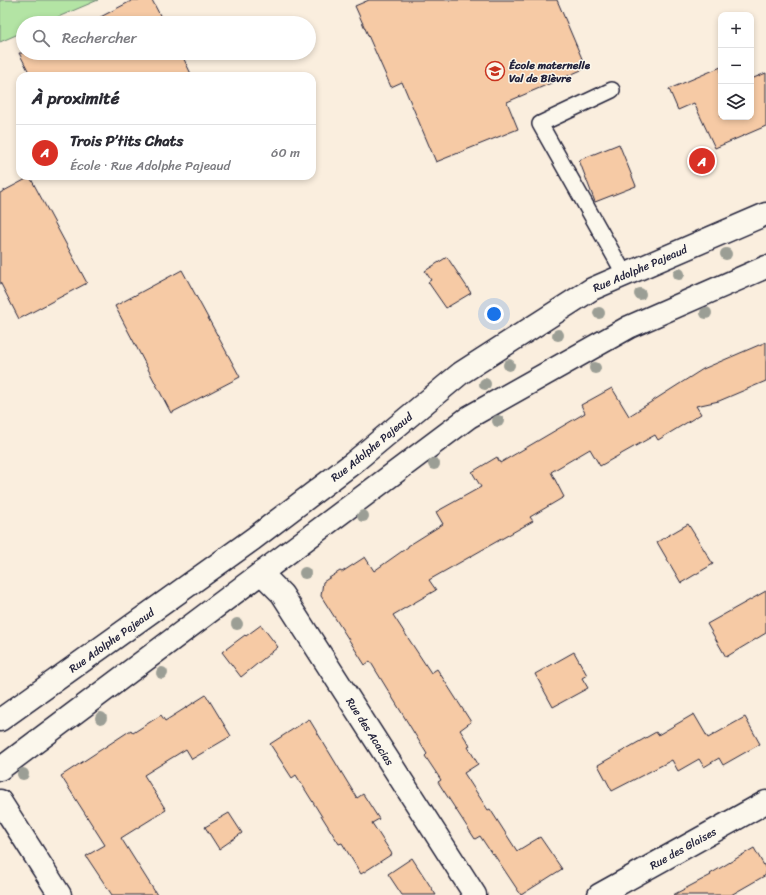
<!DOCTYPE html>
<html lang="fr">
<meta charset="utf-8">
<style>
body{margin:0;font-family:Sriracha,sans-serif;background:#f7f7f7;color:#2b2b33}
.controls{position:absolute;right:12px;top:12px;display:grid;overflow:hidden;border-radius:8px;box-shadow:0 2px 6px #0003}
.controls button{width:36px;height:36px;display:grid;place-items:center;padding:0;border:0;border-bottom:1px solid #e1e1e2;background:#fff;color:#2b2b33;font:20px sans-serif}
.you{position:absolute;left:494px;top:314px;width:14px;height:14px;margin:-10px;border:3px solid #fff;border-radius:50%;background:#1a73e8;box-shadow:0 0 0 6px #1a73e833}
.badge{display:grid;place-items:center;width:26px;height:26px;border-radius:50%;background:#d93025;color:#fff;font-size:13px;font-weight:700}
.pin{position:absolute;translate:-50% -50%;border:2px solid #fff;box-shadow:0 1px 4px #0006}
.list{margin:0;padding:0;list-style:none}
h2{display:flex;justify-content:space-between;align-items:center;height:52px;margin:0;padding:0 16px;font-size:17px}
h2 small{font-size:13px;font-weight:400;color:#7c7c81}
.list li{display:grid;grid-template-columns:26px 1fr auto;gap:12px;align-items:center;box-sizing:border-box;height:56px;padding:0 16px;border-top:1px solid #e1e1e2}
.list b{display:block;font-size:15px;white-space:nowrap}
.list p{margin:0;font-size:13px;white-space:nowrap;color:#7c7c81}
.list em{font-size:13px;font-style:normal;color:#7c7c81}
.icon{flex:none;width:22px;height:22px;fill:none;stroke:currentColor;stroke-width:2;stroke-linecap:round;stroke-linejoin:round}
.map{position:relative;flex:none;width:766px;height:895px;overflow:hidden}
.search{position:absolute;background:#fff;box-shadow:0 2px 6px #0003;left:16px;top:16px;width:300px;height:44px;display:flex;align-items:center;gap:10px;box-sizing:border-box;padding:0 14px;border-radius:22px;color:#7c7c81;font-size:15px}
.panel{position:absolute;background:#fff;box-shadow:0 2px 6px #0003;left:16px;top:72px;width:300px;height:108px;border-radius:12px}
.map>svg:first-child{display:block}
.green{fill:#b3e4a4;stroke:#6a8370}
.building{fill:#f6caa5;stroke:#22223b}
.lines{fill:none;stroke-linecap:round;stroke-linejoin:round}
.service-casing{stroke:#22223b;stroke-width:18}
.minor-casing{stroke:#22223b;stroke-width:25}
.secondary-casing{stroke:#22223b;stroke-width:25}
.service{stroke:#fbf7ec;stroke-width:15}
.minor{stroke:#fbf7ec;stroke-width:22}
.secondary{stroke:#fbf7ec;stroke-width:22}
.tree{fill:#9b9e95}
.labels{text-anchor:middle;stroke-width:3;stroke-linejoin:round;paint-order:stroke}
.poi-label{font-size:11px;font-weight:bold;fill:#22223b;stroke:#fbf7ec;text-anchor:start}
.street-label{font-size:11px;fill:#22223b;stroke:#fbf7ec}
</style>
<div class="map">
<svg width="766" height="895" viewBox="0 0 766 895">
<rect width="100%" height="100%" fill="#faeede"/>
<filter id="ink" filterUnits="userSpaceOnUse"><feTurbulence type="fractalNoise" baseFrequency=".025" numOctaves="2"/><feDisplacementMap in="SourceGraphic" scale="8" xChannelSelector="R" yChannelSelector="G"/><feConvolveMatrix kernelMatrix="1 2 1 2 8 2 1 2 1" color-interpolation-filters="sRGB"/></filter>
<g filter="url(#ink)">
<path class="green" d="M0 0H98L44 23H23V32L0 42Z"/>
<path class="building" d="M133 0H152L164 23H89Z
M369 0H557L586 68 507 102 518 129 436 162 402 82 391 87 355 6Z
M19 53H181L192 76H31Z
M721 67V117H751V79L766 73V126L715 148 694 103 678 110 669 89Z
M619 144 636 186 595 202 579 160Z
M30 177 87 283 19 319 0 282V193Z
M447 257 471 293 446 308 428 282 431 280 425 271Z
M182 270 240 377 171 413 115 306Z
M766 342V381L719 401 696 406 701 414 658 440 655 435 600 466 590 449 551 472 564 497 530 517 533 521 429 580 436 590 393 615 431 673 437 669 471 722 460 730 470 746 468 747 478 764 464 773 488 810 490 809 517 851 540 837 562 869 521 895 493 853 492 854 480 836 475 839 438 782 441 780 425 756 427 754 370 661 365 665 321 596 323 582 340 571 342 572 365 557 374 571 408 547V546L443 524 436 512 481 487 472 472 497 457 500 463 585 413 581 405 612 388 629 416 703 369Z
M688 524 713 564 681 583 657 542Z
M766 591V633L726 657 707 624Z
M261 625 278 647 241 677 222 652 245 635 246 636Z
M574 652 587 675 582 678 588 688 553 707 535 674Z
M206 695 231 736 192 759 186 749 144 775 166 810 121 838 157 895H112L86 856 105 845 61 776 131 730 133 733 161 715 165 721Z
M694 714 708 738 745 717 760 744 723 765 719 758 704 767 699 759 678 771 672 760 612 791 598 765 656 732 658 735Z
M309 719 357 798 363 794 379 819 372 823 392 854 361 874 342 843 339 844 296 775 292 778 270 744Z
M229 813 242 833 219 849 205 827Z
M754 848 766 869V875L731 895H673L711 875 710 874Z
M412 858 436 895H402L388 874Z"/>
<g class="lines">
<defs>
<path id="service" d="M612 90 540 124 625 275"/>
<g id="minor">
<path id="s1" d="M261 573 282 594 475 895"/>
<path d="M0 801 60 895"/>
<path id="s2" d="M599 895 766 802"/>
</g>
<g id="secondary">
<path id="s3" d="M0 720 253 539 353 463 461 373 592 289 766 214"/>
<path d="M0 769 469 417 629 327 766 267"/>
</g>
</defs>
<use href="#service" class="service-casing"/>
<use href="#minor" class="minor-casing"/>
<use href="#secondary" class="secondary-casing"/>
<use href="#service" class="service"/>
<use href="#minor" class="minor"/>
<use href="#secondary" class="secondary"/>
</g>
<g class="tree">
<circle cx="726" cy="254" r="6"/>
<circle cx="679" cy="274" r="6"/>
<circle cx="640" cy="294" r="6"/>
<circle cx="599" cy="313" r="6"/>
<circle cx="706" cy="313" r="6"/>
<circle cx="558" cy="335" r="6"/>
<circle cx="509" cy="365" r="6"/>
<circle cx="595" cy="368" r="6"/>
<circle cx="485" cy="384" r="6"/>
<circle cx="498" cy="421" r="6"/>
<circle cx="434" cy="464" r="6"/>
<circle cx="363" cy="516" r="6"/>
<circle cx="305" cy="573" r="6"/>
<circle cx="237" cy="624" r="6"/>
<circle cx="162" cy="673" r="6"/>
<circle cx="101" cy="718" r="6"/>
<circle cx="23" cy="774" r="6"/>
</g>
</g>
<defs>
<symbol id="school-ring" viewBox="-11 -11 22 22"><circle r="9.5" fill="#fbf7ec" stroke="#c8321e" stroke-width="1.5"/><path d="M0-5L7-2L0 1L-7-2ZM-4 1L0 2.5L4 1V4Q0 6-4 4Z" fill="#c8321e"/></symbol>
</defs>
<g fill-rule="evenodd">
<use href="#school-ring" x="484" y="60" width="22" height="22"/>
</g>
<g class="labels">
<g class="poi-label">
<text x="509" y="69">École maternelle<tspan x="509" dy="13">Val de Bièvre</tspan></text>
</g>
<g class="street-label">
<text dy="4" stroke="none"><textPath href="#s3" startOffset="785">Rue Adolphe Pajeaud</textPath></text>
<text dy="4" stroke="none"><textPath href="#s3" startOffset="461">Rue Adolphe Pajeaud</textPath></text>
<text dy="4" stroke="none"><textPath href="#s3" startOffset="137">Rue Adolphe Pajeaud</textPath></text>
<text dy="4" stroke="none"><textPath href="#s1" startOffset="193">Rue des Acacias</textPath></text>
<text dy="4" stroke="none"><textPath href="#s2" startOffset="96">Rue des Glaises</textPath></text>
</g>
</g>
</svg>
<div class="controls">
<button>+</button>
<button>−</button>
<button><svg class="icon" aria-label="layers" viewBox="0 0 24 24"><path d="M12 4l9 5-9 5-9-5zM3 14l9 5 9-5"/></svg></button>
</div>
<div class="you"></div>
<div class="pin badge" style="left:702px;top:161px">A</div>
<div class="search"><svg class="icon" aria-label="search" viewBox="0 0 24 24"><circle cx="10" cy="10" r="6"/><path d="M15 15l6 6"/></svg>Rechercher</div>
<section class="panel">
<h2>À proximité<small></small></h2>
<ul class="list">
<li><span class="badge">A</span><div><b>Trois P’tits Chats</b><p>École · Rue Adolphe Pajeaud</p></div><em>60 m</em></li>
</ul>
</section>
</div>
